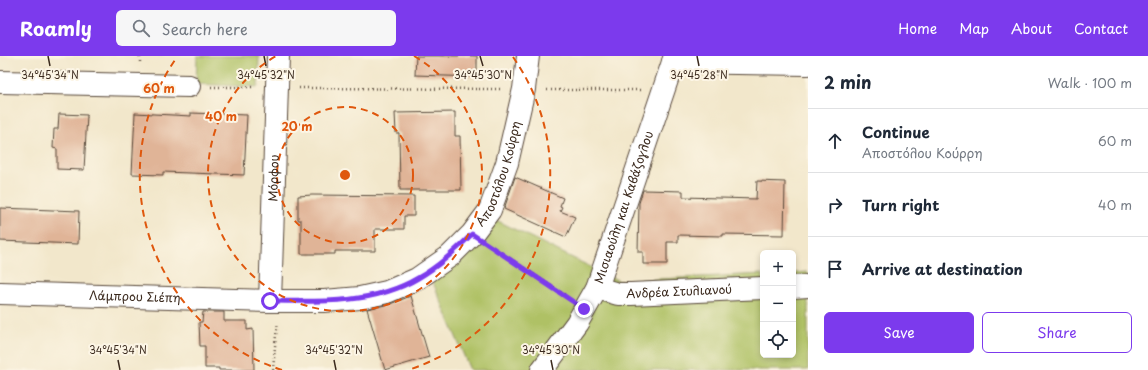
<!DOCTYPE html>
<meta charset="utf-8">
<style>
body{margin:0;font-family:"Playpen Sans",sans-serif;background:#f6f6f7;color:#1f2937}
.controls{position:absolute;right:12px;bottom:12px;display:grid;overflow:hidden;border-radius:6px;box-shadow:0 2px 6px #0003}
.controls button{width:36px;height:36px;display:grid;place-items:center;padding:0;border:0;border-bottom:1px solid #e0e1e3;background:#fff;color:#1f2937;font:20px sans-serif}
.stop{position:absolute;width:12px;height:12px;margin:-9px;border:3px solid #7c3aed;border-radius:50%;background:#fff}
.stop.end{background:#7c3aed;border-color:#fff;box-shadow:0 1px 4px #0008}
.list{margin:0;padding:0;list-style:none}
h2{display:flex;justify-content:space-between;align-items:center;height:52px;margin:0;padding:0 16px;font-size:17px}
h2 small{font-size:13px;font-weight:400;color:#747a83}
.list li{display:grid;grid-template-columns:26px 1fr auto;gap:12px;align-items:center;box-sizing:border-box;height:64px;padding:0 16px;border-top:1px solid #e0e1e3}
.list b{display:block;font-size:15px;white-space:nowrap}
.list p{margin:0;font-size:13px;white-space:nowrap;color:#747a83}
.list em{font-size:13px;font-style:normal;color:#747a83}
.actions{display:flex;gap:8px;padding:12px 16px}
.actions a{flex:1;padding:9px 0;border:1px solid #7c3aed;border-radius:6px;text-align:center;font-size:14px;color:#7c3aed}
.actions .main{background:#7c3aed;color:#fff}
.icon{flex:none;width:22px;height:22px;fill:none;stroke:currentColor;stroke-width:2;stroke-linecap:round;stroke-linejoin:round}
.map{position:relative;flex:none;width:808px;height:314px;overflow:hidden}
header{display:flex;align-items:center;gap:24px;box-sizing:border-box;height:56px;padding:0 20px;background:#7c3aed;color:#fff}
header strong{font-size:19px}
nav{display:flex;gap:22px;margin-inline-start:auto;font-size:14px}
.search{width:280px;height:36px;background:#f6f6f7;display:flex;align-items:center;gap:10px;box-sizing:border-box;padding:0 14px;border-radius:6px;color:#747a83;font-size:15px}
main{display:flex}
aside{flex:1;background:#fff}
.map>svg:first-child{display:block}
.green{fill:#afc165;stroke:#757642}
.building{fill:#e0b497}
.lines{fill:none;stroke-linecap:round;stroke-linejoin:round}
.minor-casing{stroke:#564638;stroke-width:24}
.path{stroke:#564638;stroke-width:2.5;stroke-dasharray:1 3;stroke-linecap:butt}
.minor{stroke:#fff;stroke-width:22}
.route{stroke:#7c3aed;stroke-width:5}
.ticks{fill:none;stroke:#3b2a1e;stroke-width:1.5}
.ring{fill:none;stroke:#df570d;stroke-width:2;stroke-dasharray:7 5}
.labels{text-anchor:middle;stroke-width:4;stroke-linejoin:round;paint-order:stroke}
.street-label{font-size:12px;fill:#3b2a1e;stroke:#fcf5e5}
.ticks-label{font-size:10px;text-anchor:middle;fill:#3b2a1e;stroke:#fcf5e5;stroke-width:4;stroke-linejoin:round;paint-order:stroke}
.centre{fill:#df570d;stroke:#fcf5e5;stroke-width:2}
.ring-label{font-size:12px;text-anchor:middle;font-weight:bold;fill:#df570d;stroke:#fcf5e5;stroke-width:4;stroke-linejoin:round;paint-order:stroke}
</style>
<header>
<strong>Roamly</strong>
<div class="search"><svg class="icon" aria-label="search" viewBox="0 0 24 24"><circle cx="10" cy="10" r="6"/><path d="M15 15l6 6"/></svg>Search here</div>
<nav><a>Home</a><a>Map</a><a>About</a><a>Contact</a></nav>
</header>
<main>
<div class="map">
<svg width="808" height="314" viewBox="0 0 808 314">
<rect width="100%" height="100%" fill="#fcf5e5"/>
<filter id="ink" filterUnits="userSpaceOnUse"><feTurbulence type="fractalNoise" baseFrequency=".025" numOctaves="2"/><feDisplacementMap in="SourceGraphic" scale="8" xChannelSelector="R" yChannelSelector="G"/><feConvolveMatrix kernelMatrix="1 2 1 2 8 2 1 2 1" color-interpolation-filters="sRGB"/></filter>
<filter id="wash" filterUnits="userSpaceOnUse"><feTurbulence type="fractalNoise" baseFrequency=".012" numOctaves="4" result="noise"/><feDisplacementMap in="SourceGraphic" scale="16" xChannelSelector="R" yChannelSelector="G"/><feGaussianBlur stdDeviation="0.9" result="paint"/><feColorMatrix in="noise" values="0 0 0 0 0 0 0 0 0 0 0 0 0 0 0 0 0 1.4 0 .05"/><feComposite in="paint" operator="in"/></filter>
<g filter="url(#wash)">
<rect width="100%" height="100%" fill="#f2e7cb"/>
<path class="green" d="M197 0H259L258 31 196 28Z
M496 164 619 225 763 218V299H793V217L808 216V314H470L432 224Z"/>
<g id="blocks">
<path class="building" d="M416 0H477V21L415 19Z
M455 56V80H460L461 134H400L399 77H396L395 57Z
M135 57 191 60V57L247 59 244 119 163 116V119L132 118Z
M59 58 87 59 84 114 57 113V93L53 92 54 73H58Z
M515 121 563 142 560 150 562 151 560 155 575 161 566 181 504 153Z
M757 125 785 126 784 179 723 178V180L678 179V186H667V208H643V196H638L639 147 643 134 683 135V141L756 143Z
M312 139 414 140V160H404V173H375V195H335V198H301V164H298V140Z
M0 152 79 155 78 188 0 185Z
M411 240 429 301 385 314 367 253 390 248Z
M203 256H224V265H247V274L253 273 254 314H219V312H205V290H200L199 266H202Z"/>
</g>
</g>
<g filter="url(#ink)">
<use href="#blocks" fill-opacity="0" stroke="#564638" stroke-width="1"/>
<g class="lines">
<defs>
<g id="minor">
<path d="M673 6 808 8"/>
<path d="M0 26 189 30"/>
<path d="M793 231 808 230"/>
<path id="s1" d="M597 232 618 238H631L763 232"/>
<path id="s2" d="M0 237 270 245H324L360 242 387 236 417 223 450 200 472 178 490 154 507 107 524 33 528 0"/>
<path id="s3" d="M270 245 278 0"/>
<path id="s4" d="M542 314 577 267 597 232 675 0"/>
</g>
</defs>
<use href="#minor" class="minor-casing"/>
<path class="path" d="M140 6V0
M211 31H254
M299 32 500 33
M547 34H640
M490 190 566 240
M273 314 276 279 278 267"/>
<use href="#minor" class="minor"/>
</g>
</g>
<g class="lines" filter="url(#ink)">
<path class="route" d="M270 245C319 246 375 248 418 222 439 210 455 195 472 178L584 253"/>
</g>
<path class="ticks" d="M48 0 50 10M264 0 266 10M480 0 483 10M697 0 699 10M118 304 120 314M334 304 336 314M551 304 553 314"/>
<g class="ring">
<circle cx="345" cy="119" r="68"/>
<path d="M414 0A137 137 0 1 1 276 0"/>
<path d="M282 314A205 205 0 0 1 177 1M513 1A205 205 0 0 1 408 314"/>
</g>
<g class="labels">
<g class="street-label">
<text dy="4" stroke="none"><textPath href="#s2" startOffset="559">Αποστόλου Κούρρη</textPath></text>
<text dy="4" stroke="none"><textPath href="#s3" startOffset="123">Μόρφου</textPath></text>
<text dy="4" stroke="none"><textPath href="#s4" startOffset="184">Μισιαούλη και Καβάζογλου</textPath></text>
<text dy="4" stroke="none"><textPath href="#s1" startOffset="83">Ανδρέα Στυλιανού</textPath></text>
<text dy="4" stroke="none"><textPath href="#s2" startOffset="135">Λάμπρου Σιέπη</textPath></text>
</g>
</g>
<g class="ticks-label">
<text x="50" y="23">34°45'34"N</text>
<text x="266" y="23">34°45'32"N</text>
<text x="483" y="23">34°45'30"N</text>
<text x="699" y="23">34°45'28"N</text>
<text x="118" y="298">34°45'34"N</text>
<text x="334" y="298">34°45'32"N</text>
<text x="551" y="298">34°45'30"N</text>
</g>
<circle cx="345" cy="119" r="6" class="centre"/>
<g class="ring-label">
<text x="159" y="37">60 m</text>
<text x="221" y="65">40 m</text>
<text x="297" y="75">20 m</text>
</g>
</svg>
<div class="controls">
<button>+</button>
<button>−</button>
<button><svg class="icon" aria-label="locate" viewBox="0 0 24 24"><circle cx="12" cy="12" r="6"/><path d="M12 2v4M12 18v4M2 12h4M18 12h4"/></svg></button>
</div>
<div class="stop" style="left:270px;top:245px"></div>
<div class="stop end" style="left:584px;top:253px"></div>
</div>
<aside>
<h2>2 min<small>Walk · 100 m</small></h2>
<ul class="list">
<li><svg class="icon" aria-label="ahead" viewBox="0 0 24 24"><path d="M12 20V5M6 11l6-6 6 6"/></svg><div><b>Continue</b><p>Αποστόλου Κούρρη</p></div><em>60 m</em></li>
<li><svg class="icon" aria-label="right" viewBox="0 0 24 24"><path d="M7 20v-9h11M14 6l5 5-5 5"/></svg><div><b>Turn right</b></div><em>40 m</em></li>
<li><svg class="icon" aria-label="arrive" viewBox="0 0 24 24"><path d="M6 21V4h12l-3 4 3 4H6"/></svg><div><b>Arrive at destination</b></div></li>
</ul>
<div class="actions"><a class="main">Save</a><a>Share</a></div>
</aside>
</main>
